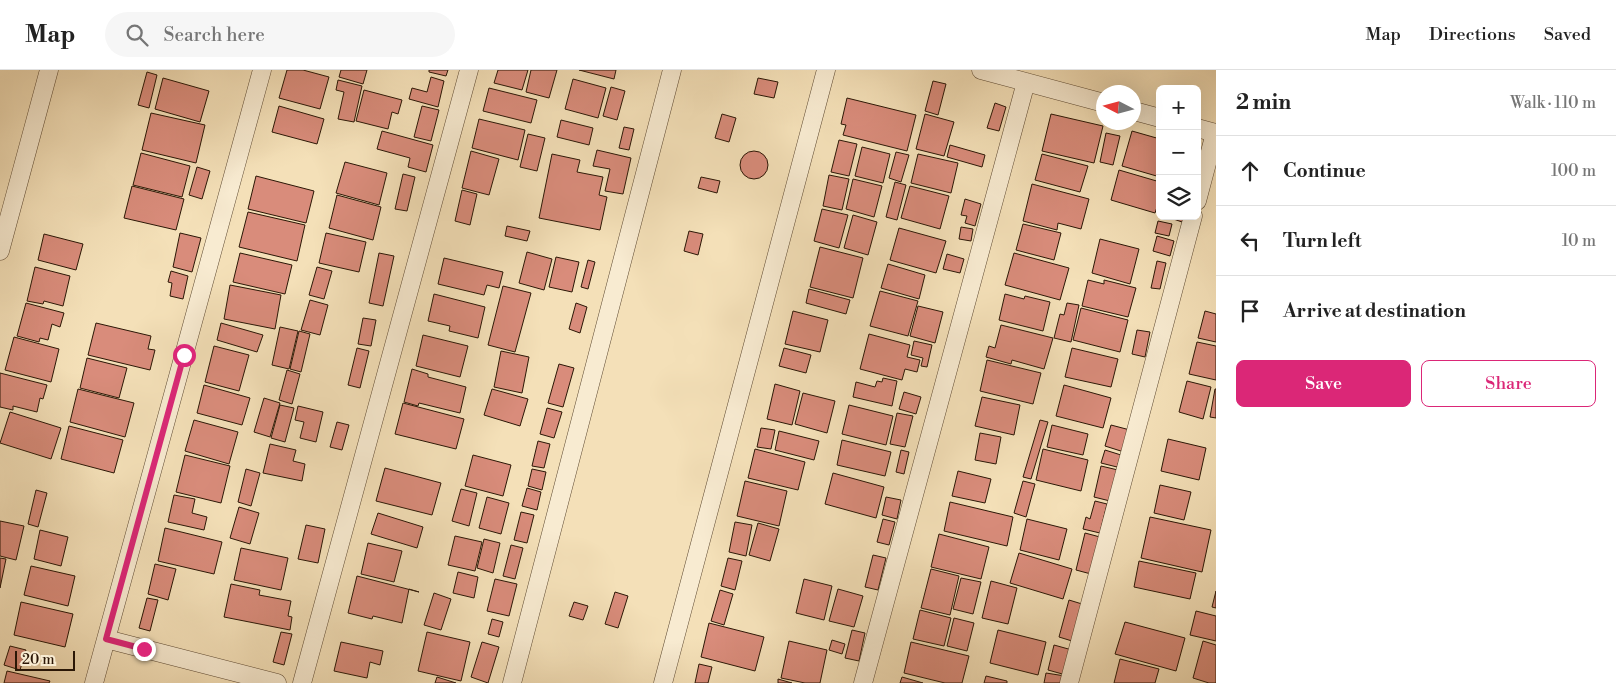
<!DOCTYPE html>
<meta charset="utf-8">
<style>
body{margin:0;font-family:"Libre Bodoni",serif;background:#f6f6f6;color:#222}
.controls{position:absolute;right:15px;top:15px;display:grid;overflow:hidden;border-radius:8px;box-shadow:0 5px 20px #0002}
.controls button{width:45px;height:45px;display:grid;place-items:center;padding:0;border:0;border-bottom:1px solid #e0e0e0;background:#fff;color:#222;font:25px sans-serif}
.compass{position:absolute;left:1096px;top:15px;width:45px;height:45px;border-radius:50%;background:#fff;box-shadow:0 5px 20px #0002;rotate:276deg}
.scale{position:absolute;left:15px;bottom:12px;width:60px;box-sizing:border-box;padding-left:5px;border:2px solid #2b1706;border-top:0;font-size:14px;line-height:18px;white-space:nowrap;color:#2b1706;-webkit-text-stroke:4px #f8ebd1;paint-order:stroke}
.stop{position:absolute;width:15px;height:15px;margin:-11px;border:4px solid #db2777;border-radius:50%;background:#fff}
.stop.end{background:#db2777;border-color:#fff;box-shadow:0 1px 5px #0008}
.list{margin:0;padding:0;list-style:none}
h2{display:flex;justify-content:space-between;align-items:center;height:65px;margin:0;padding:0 20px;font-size:21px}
h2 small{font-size:16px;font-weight:400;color:#767676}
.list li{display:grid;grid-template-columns:32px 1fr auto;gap:15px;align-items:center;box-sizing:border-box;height:70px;padding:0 20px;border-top:1px solid #e0e0e0}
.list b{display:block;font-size:19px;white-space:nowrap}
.list em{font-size:16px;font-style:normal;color:#767676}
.actions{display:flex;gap:10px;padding:15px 20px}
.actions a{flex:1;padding:11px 0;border:1px solid #db2777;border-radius:8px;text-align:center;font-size:18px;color:#db2777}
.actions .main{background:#db2777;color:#fff}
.icon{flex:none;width:28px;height:28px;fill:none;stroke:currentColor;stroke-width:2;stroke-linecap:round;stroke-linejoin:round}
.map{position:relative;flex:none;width:1216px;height:613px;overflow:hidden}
header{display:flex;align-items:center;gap:30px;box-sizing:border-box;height:70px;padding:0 25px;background:#fff;border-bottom:1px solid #e0e0e0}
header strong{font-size:24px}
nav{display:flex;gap:28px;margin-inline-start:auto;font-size:18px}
.search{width:350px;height:45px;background:#f6f6f6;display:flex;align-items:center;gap:12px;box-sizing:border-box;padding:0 18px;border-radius:28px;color:#767676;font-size:19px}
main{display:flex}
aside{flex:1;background:#fff}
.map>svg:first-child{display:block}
.building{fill:#d98c7b;stroke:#2b1706}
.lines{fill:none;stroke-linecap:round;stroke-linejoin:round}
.street-casing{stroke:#5d4932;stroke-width:19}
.street{stroke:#f8ebd1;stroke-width:18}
.route{stroke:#db2777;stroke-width:6}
</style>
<header>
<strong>Map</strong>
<div class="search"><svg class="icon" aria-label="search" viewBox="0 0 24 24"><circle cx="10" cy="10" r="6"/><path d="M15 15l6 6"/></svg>Search here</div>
<nav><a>Map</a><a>Directions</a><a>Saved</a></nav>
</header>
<main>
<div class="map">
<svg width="1216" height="613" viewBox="0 0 1216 613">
<rect width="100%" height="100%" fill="#f4e0b8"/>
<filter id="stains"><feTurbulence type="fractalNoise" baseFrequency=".004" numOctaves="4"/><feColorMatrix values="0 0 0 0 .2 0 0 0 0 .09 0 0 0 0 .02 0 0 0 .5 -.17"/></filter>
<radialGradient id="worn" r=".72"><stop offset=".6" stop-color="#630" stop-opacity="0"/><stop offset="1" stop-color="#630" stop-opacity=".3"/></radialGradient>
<path class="building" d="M287 0H303L329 7 320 39 279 28Z
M341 0H367L363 14 339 7Z
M429 0H448L446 6 429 2Z
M498 0H528L522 20 494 13Z
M531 0H557L549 28 526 22Z
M579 0H616L614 9Z
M147 2 157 5 149 38 138 35Z
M431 7 444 11 438 37 409 29 412 18 427 22Z
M163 8 209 21 200 52 155 39Z
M758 8 778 12 774 28 754 24Z
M573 9 606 18 598 48 565 39Z
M338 10 362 16 354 52 338 49 344 22 336 20Z
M933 11 946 14 938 45 925 41Z
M611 17 625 21 617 50 603 46Z
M489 18 537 30 531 53 483 41Z
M364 20 402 30 398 44 392 42 388 59 356 51Z
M847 28 916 45 907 81 843 65 846 55 841 54Z
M995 33 1006 37 999 61 987 58Z
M279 36 324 49 317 74 272 62Z
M422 36 439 40 431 71 414 67Z
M151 43 205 55 196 93 142 80Z
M722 44 736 48 729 72 715 68Z
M925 44 954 52 944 86 916 79Z
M1051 44 1103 56 1094 93 1042 81Z
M479 49 525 60 518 90 472 78Z
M561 50 593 58 589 75 557 67Z
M624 57 634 59 629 80 619 78Z
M382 61 433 75 426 102 408 97 410 88 377 79Z
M1132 61 1160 69V107L1122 96Z
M1106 63 1120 66 1113 95 1100 92Z
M528 64 545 68 537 101 520 97Z
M839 70 857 74 849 106 831 102Z
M950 75 985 85 982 97 947 87Z
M862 77 890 84 883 113 855 106Z
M597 80 631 88 623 124 605 121 610 99 593 96Z
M740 95a14 14 0 1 1 28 0a14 14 0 1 1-28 0Z
M471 81 499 89 489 125 462 118Z
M896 82 909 85 901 112 889 108Z
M141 83 190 96 182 127 133 115Z
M552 84 580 90 577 102 603 107 599 125 607 127 600 160 539 148Z
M918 84 958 93 951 123 911 113Z
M1042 84 1088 96 1080 122 1035 110Z
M345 92 387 103 379 135 336 123Z
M197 97 210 101 202 129 189 125Z
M1119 100 1160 112V128L1155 143 1111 130Z
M403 104 415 107 407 141 395 139Z
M829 105 849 109 842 140 823 136Z
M256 106 314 121 306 153 248 139Z
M701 107 720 111 717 123 698 118Z
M853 109 882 116 874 147 846 139Z
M895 112 906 115 897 150 886 147Z
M1032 114 1089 129 1081 159 1058 153 1057 160 1023 151Z
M132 116 184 129 176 160 124 148Z
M910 116 949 126 940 159 901 148Z
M462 120 477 124 470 155 455 151Z
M337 125 381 137 373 170 329 158Z
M965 129 981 134 975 156 965 153 967 146 961 145Z
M822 139 848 145 839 178 814 171Z
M248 142 305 155 297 191 239 177Z
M853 145 877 152 868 185 844 178Z
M1165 146H1184L1182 152Z
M1158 151 1172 154 1169 166 1155 163Z
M1023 154 1061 163 1054 190 1016 180Z
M507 156 530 161 527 171 505 166Z
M961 157 973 159 971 171 959 169Z
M899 158 946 171 936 203 890 190Z
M689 161 703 164 698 185 684 181Z
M180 163 201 168 192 202 173 197Z
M326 163 366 172 359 202 319 193Z
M44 164 83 174 76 200 38 190Z
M1157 166 1174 171 1170 186 1153 181Z
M1100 169 1139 179 1130 214 1092 203Z
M820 177 863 188 853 228 810 217Z
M527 182 552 189 544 220 519 213Z
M240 183 292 195 285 224 233 212Z
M379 183 394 186 383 236 369 233Z
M1014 183 1069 198 1060 230 1005 215Z
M947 184 964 189 960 203 943 199Z
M556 187 579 192 572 222 549 217Z
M444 188 503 202 499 218 487 215 484 225 438 214Z
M588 190 595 192 588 219 581 217Z
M1157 191 1166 193 1160 219 1151 218Z
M888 194 925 205 919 229 881 218Z
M35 197 70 206 63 236 44 231 43 234 27 231Z
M317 197 332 201 324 229 309 225Z
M171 201 188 206 183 229 170 226 172 213 168 212Z
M1088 210 1104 214V210L1136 218 1128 247 1082 236Z
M230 215 281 225 275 259 224 249Z
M503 216 531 223 515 282 488 275Z
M809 219 850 230 846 244 806 233Z
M880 221 918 231 908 266 870 256Z
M434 224 485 237 478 268 449 261 450 256 428 251Z
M1005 224 1024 229 1025 226 1050 232 1043 261 999 250Z
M310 230 328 235 320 265 301 260Z
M26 233 64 243 60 257 52 254 48 270 40 268 39 272 17 266Z
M576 233 587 237 580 263 569 259Z
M1067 233 1079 235 1071 272 1054 268 1060 244 1064 245Z
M918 236 943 242 935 273 910 266Z
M1081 238 1128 250 1120 282 1073 270Z
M793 241 828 250 820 282 785 274Z
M1205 241 1216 244V272L1198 268Z
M363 248 376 250 371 276 358 274Z
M96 253 151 266 148 279 155 280 150 300 88 285Z
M221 253 263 265 257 282 217 270Z
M1001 255 1053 268 1044 299 1012 290 1011 294 986 287 989 276 995 278Z
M280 257 298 261 289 299 272 295Z
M1137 260 1150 262 1145 287 1132 284Z
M299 261 310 264 301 302 290 299Z
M869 264 910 275 907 287 920 290 917 302 905 299 902 310 860 299Z
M423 265 468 276 460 307 416 296Z
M14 267 59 279 51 312 5 300Z
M914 271 932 275 927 297 921 296 923 288 911 285Z
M1197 272 1216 276V310L1189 304Z
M214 276 249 285 239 321 205 312Z
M357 278 369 281 360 318 348 315Z
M784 278 811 285 806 303 779 296Z
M1072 278 1118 289 1111 317 1065 307Z
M501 281 529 287 522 323 494 317Z
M87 288 127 298 119 328 80 318Z
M987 290 1041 303 1033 334 980 321Z
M559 294 574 298 563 337 548 333Z
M412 299 428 304V307L466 317 460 343 419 333 418 336 404 332Z
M287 300 300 304 292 334 279 330Z
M0 303 47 315 43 329 40 328 37 342 13 336V340L0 337Z
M883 308 897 311 892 336 853 327 856 312 875 317 877 311 882 312Z
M1187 311 1211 317 1203 349 1179 342Z
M775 314 800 321 792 355 767 349Z
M204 315 250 328 242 355 197 343Z
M1064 315 1111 328 1103 358 1056 346Z
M78 319 134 333 125 367 70 352Z
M492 319 528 329 520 356 484 345Z
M1215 319H1216V348L1210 347Z
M904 322 921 327 916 344 899 339Z
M803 323 835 331 827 363 795 354Z
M982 327 1020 335 1014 365 975 356Z
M264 328 280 333 270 367 254 362Z
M403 333 464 349 456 379 395 364Z
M280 335 294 338 285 372 271 368Z
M849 335 893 346 886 375 842 364Z
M298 336 323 342 316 372 300 368 304 352 295 350Z
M547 338 562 342 554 368 540 364Z
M10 342 61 358 51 389 0 373Z
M897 343 913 346 905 377 890 374Z
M194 350 238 362 229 394 185 381Z
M1040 350 1048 352 1031 409 1023 407Z
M337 352 349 355 342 380 330 377Z
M1052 355 1088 364 1083 385 1047 377Z
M1111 355 1130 360 1124 382 1105 376Z
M69 356 123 370 114 403 61 389Z
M761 358 775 360 771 379 757 377Z
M779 361 819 371 814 390 775 380Z
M980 363 1001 367 996 394 975 390Z
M1168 369 1206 378 1199 410 1161 401Z
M842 370 891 382 885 406 837 395Z
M538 371 550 374 544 398 532 396Z
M270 374 296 380 293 391 305 394 302 411 263 403Z
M755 379 805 392 798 420 748 408Z
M1043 379 1088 390 1081 421 1036 410Z
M901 380 909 382 904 404 896 402Z
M1105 380 1121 385 1117 397 1101 393Z
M185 385 230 396 221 433 176 422Z
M473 385 511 395 503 426 465 416Z
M1101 396 1118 400 1110 431 1094 427Z
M385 398 441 413 432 445 376 431Z
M246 399 260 403 251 436 238 432Z
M532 399 546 402 542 420 528 416Z
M958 401 991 409 985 433 952 426Z
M833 403 884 417 876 448 825 434Z
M745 411 787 421 779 456 737 446Z
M1023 411 1035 414 1026 447 1014 443Z
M1160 415 1191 422 1184 450 1154 443Z
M527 418 541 422 537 440 522 436Z
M461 419 477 423 469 456 452 451Z
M36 420 47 423 38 457 28 454Z
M174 425 195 429 192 443 207 447 204 460 168 452Z
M487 427 509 433 501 464 479 458Z
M886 427 901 430 897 449 882 445Z
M1095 431 1107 434 1100 463 1083 459 1086 447 1090 449Z
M950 432 1013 447 1007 476 944 461Z
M239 437 259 443 250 474 230 468Z
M521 442 534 445 527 473 514 470Z
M378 443 423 457 417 478 371 464Z
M1150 447 1211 460 1202 502 1141 488Z
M883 449 895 452 889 475 877 472Z
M1027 449 1067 459 1059 490 1020 480Z
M0 451 24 456 16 490 0 486Z
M735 452 752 455 746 486 729 482Z
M758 453 779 459 770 491 749 485Z
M306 455 325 459 318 493 298 489Z
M165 458 222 472 214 504 158 491Z
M40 460 68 467 61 496 34 489Z
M1085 463 1100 467 1091 504 1076 500Z
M939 464 989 477 981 509 931 497Z
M455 466 482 472 475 501 448 495Z
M484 469 500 473 493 503 477 498Z
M368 473 402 481 394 512 361 504Z
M511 475 523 478 515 509 503 506Z
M241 478 288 488 281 520 234 510Z
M1019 483 1072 499 1063 529 1010 513Z
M873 485 886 488 878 520 865 517Z
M0 488 6 489 0 518Z
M728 488 742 491 735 520 721 516Z
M1139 491 1196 503 1190 529 1134 517Z
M155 494 176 499 168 530 148 524Z
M31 496 75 506 68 536 24 525Z
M931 499 959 506 950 545 921 538Z
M458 502 478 507 474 528 453 523Z
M357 506 419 522 409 519 402 553 373 546 372 549 348 543Z
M961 508 981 512 973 544 953 539Z
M495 509 517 514 509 546 487 541Z
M804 509 832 516 824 550 796 543Z
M991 511 1017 518 1008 554 982 548Z
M231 514 260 520 259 525 291 531 288 546 292 547 290 560 224 547Z
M838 519 863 526 854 557 829 551Z
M720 520 733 524 724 555 711 551Z
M1216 521V538L1212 537Z
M615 522 628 526 618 558 605 554Z
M434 523 451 529 441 560 424 555Z
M147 528 158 530 150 561 139 558Z
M1069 530 1082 534 1072 571 1059 567Z
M21 532 73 544 65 577 14 565Z
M574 532 588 536 583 550 569 546Z
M920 540 951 548 944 576 913 569Z
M1196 541 1216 546V571L1190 565Z
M954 548 974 553 967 581 947 576Z
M492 549 503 552 499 567 488 564Z
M1125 552 1185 568 1176 601 1115 584Z
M709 553 764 567 755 601 701 587Z
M852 560 865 563 859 591 845 588Z
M998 560 1046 572 1038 605 990 593Z
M281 562 292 564 284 595 273 592Z
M427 562 470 572 461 611 418 601Z
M832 570 845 574 842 584 829 580Z
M789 571 827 580 820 613H805L781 608Z
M1203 571 1216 575V613H1209L1193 608Z
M341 572 383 581 380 595 370 592 367 608 334 601Z
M482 572 499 577 488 613 471 607Z
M911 572 969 586 962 613H945L904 603Z
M1054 575 1072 580 1066 605 1048 600Z
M10 576 26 580 20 600 4 595Z
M1120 589 1159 599 1155 613H1114Z
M699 594 712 597 708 613H695Z
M7 601 50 611 49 613H4Z
M1046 603 1065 606 1063 613H1044Z
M986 606 1007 611V613H984Z
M437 607 456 613H435Z
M902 607 923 613H900Z
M778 609 792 613H778Z"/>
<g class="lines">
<defs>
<path id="street" d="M981 0 1104 33
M1134 41 1160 48
M1197 58 1216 63
M1197 131 1215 63
M0 181 49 0
M106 569 277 613
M94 613 262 0
M302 613 469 0
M512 613 672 0
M663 613 826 0
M863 613 1026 12
M1069 613 1193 146"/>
</defs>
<use href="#street" class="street-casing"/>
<use href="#street" class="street"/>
</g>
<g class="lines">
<path class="route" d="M144 579 106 569 184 285"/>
</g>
<rect width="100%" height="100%" filter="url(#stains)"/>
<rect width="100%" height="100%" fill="url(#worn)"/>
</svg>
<div class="controls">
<button>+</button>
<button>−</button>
<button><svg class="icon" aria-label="layers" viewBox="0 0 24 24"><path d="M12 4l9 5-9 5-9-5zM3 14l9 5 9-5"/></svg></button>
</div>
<svg class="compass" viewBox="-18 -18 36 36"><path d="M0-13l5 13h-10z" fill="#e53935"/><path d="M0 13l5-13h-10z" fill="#767676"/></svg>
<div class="scale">20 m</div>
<div class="stop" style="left:184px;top:285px"></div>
<div class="stop end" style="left:144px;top:579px"></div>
</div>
<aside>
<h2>2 min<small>Walk · 110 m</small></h2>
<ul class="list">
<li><svg class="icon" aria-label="ahead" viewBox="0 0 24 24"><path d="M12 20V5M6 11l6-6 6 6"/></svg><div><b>Continue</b></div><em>100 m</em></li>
<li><svg class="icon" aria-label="left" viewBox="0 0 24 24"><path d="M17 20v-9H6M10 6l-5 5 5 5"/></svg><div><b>Turn left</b></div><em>10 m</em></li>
<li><svg class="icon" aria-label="arrive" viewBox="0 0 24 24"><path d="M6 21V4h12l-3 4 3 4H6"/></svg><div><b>Arrive at destination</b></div></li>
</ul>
<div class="actions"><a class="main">Save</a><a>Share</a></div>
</aside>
</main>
